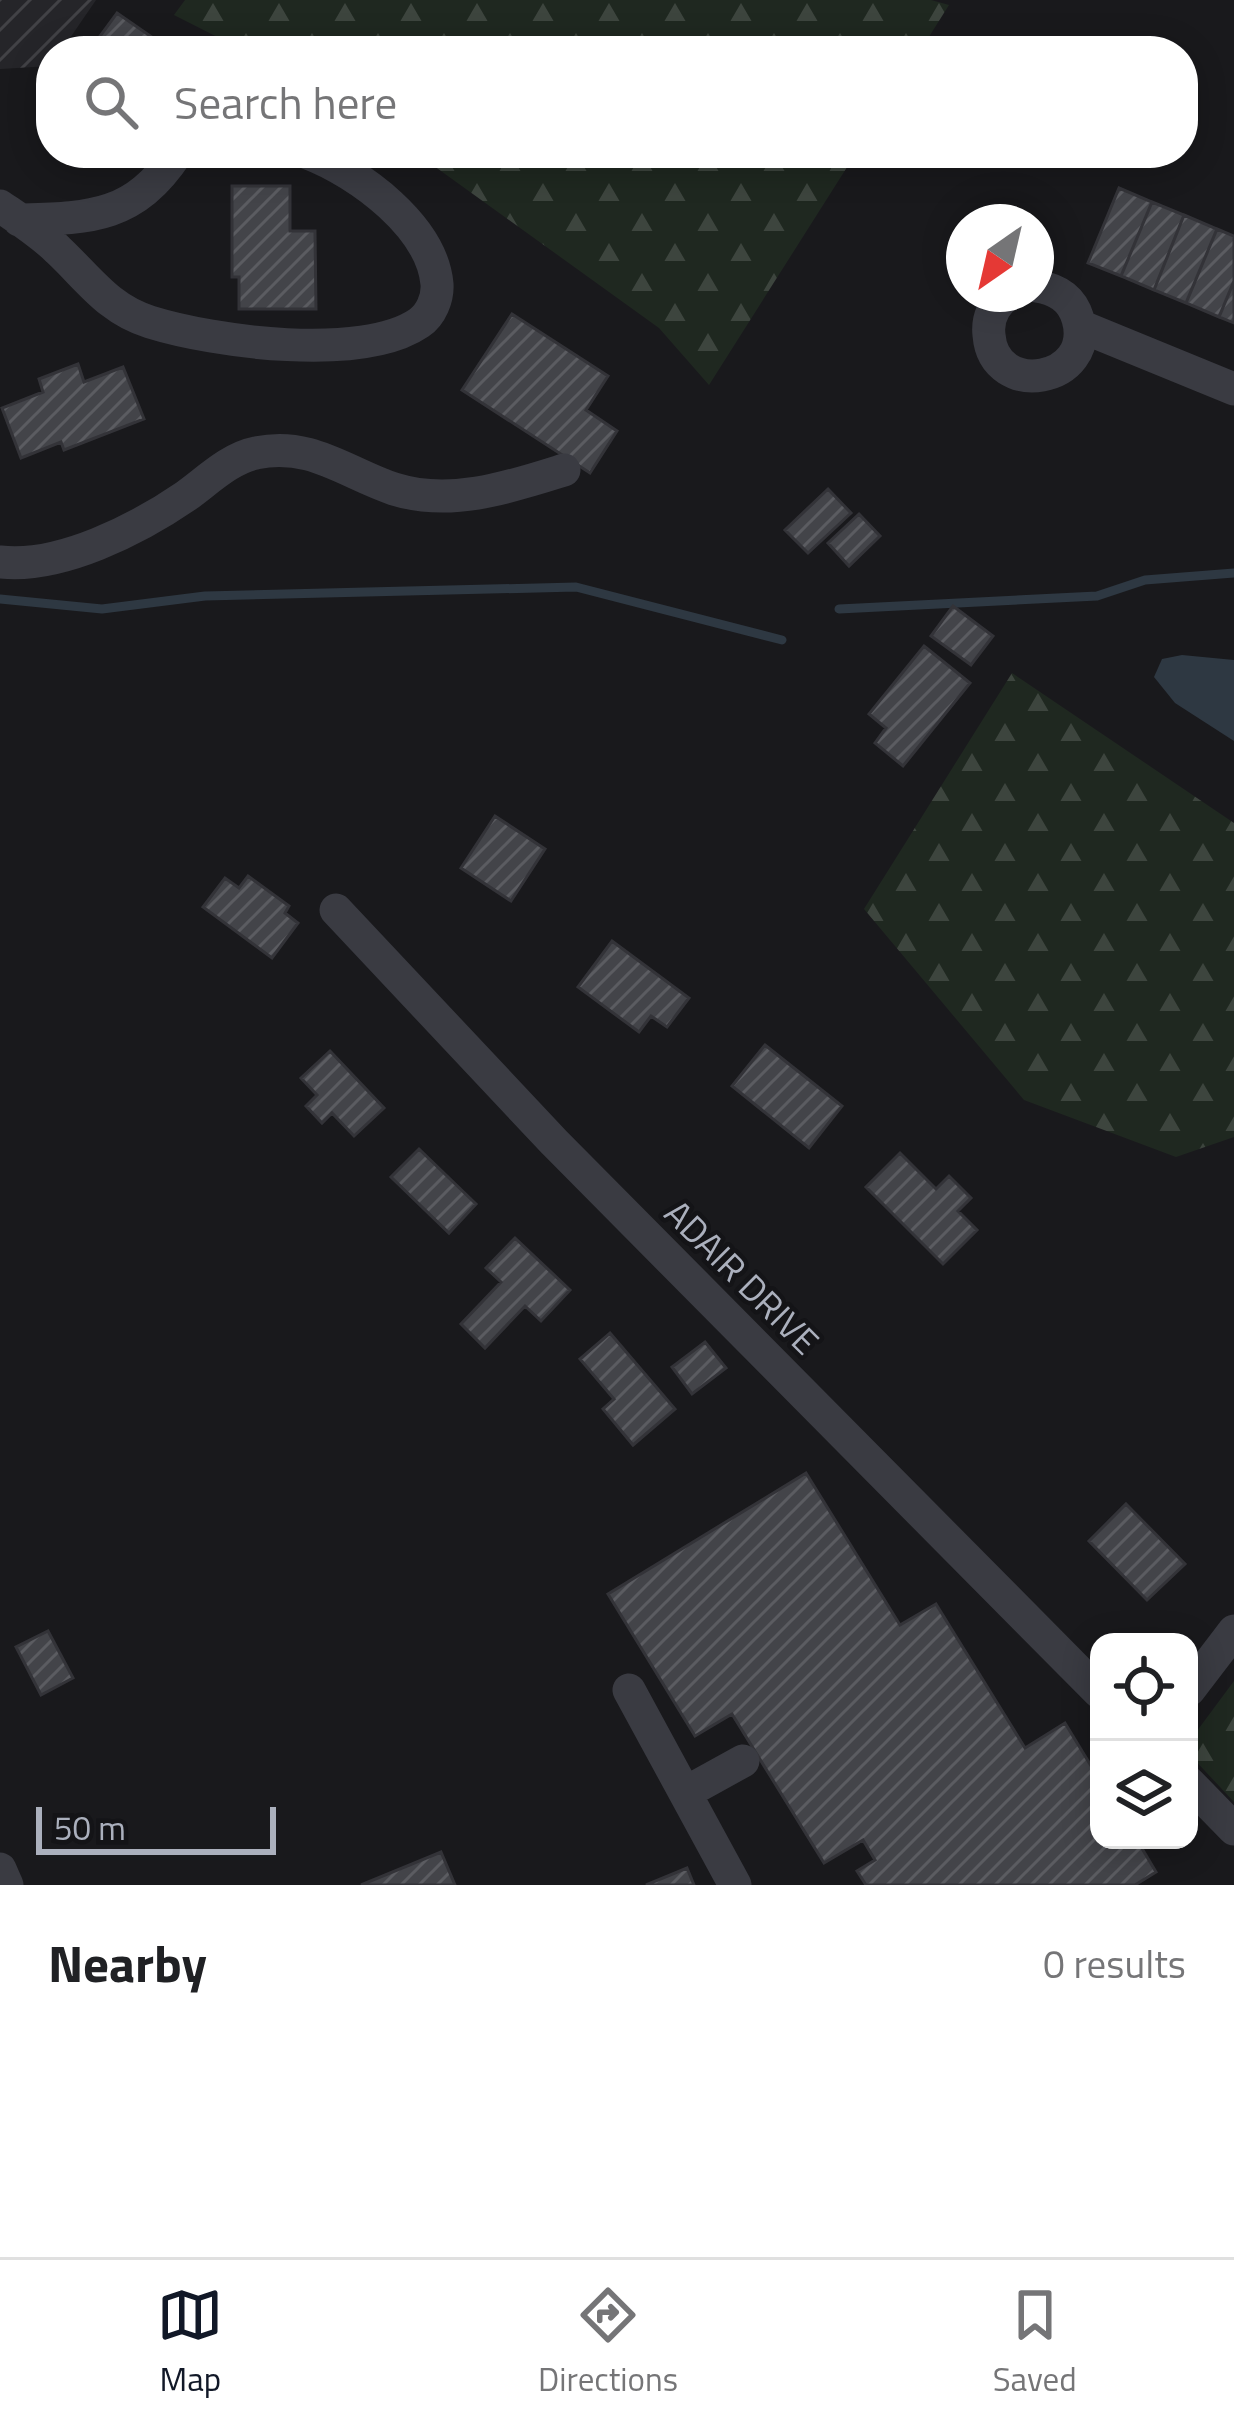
<!DOCTYPE html>
<style>
body{margin:0;font-family:"Titillium Web",sans-serif;background:#f6f6f6;color:#202124}
.controls{position:absolute;right:36px;bottom:36px;display:grid;overflow:hidden;border-radius:24px;box-shadow:0 6px 30px #0003}
.controls button{width:108px;height:108px;display:grid;place-items:center;padding:0;border:0;border-bottom:3px solid #e0e0e0;background:#fff;color:#202124;font:60px sans-serif}
.compass{position:absolute;left:946px;top:204px;width:108px;height:108px;border-radius:50%;background:#fff;box-shadow:0 6px 30px #0003;rotate:214deg}
.scale{position:absolute;left:36px;bottom:30px;width:240px;box-sizing:border-box;padding-left:12px;border:6px solid #abb0bd;border-top:0;font-size:33px;line-height:42px;white-space:nowrap;color:#abb0bd;-webkit-text-stroke:9px #141417;paint-order:stroke}
.list{margin:0;padding:0;list-style:none}
h2{display:flex;justify-content:space-between;align-items:center;height:156px;margin:0;padding:0 48px;font-size:51px}
h2 small{font-size:39px;font-weight:400;color:#757577}
.icon{flex:none;width:66px;height:66px;fill:none;stroke:currentColor;stroke-width:2;stroke-linecap:round;stroke-linejoin:round}
.map{position:relative;flex:none;width:1234px;height:1885px;overflow:hidden}
.search{position:absolute;background:#fff;box-shadow:0 6px 30px #0003;left:36px;right:36px;top:36px;height:132px;display:flex;align-items:center;gap:30px;box-sizing:border-box;padding:0 42px;border-radius:48px;color:#757577;font-size:45px}
.sheet{height:372px;background:#fff}
nav{display:flex;justify-content:space-around;align-items:center;box-sizing:border-box;height:168px;border-top:3px solid #e0e0e0;background:#fff;font-size:33px;color:#757577}
nav a{display:grid;justify-items:center;gap:6px}
nav .on{color:#111827}
.map>svg:first-child{display:block}
.industrial{fill:url(#industrial-furrows)}
.forest{fill:url(#forest-firs)}
.water{fill:#2e3842}
.lines{fill:none;stroke-linecap:round;stroke-linejoin:round}
.stream{stroke:#2e3842;stroke-width:9}
.building{fill:url(#building-hatch);stroke:#333338;stroke-width:3}
.minor{stroke:#3a3b42;stroke-width:33}
.labels{text-anchor:middle;stroke-width:9;stroke-linejoin:round;paint-order:stroke}
.street-label{font-size:36px;fill:#abb0bd;stroke:#141417}
</style>
<div class="map">
<svg width="1234" height="1885" viewBox="0 0 1234 1885">
<defs>
<pattern id="industrial-furrows" width="10" height="10" patternUnits="userSpaceOnUse" patternTransform="scale(3)"><rect width="10" height="10" fill="#252529"/><path d="M-1 1l2-2M0 10L10 0M9 11l2-2" fill="none" stroke="#424246"/></pattern>
<pattern id="forest-firs" width="22" height="20" patternUnits="userSpaceOnUse" patternTransform="scale(3)"><rect width="22" height="20" fill="#1f2820"/><path d="M5 1l3.5 6h-7zM16 11l3.5 6h-7z" fill="#3d453e"/></pattern>
<pattern id="building-hatch" width="6" height="6" patternUnits="userSpaceOnUse" patternTransform="scale(3)"><rect width="6" height="6" fill="#434449"/><path d="M-1 1l2-2M0 6l6-6M5 7l2-2" fill="none" stroke="#5b5c61"/></pattern>
</defs>
<rect width="100%" height="100%" fill="#19191c"/>
<path class="industrial" d="M0 0H96L61 51H51L50 66 0 69Z"/>
<path class="forest" d="M185 0H931L949 5 920 51H245L174 15Z
M416 153H856L709 385 659 328Z
M1012 673 1234 823V1137L1176 1157 1024 1100 864 909Z
M1234 1681V1802L1191 1756V1739Z"/>
<path class="water" d="M1182 655 1234 660V741L1175 703 1154 677 1162 659Z"/>
<g class="lines">
<path class="stream" d="M0 599 102 609 205 596 576 587 782 640
M839 609 1097 596 1145 580 1234 573"/>
</g>
<path class="building" d="M117 13 162 44 157 51H106L95 43Z
M232 186H290V231H315L316 309H239V277H232Z
M1119 188 1152 202 1121 276 1088 263Z
M1152 202 1184 215 1154 290 1121 276Z
M1184 215 1217 229 1186 303 1154 290Z
M1217 229 1234 236V281L1219 317 1186 303Z
M1234 281V323L1219 317Z
M512 314 608 376 586 410 617 431 590 473 462 390Z
M78 364 84 382 123 367 144 419 64 450 61 442 21 458 2 408 43 392 39 379Z
M828 489 851 513 808 553 785 530Z
M859 514 880 536 849 566 828 543Z
M953 606 993 636 971 665 931 636Z
M924 646 970 683 903 766 875 743 886 728 869 714Z
M495 816 545 849 511 901 461 868Z
M248 876 289 906 285 913 298 923 272 958 203 907 225 878 239 888Z
M612 941 689 998 667 1027 651 1016 639 1032 578 987Z
M765 1045 842 1106 809 1148 732 1086Z
M330 1051 384 1108 354 1136 332 1113 322 1123 306 1106 317 1095 301 1078Z
M419 1149 476 1204 449 1233 391 1177Z
M900 1153 936 1189 949 1176 971 1198 958 1211 977 1230 943 1264 866 1187Z
M515 1238 570 1290 541 1321 525 1306 485 1348 461 1324 501 1282 486 1268Z
M610 1333 675 1409 633 1445 603 1409 614 1399 580 1359Z
M705 1342 726 1368 692 1394 672 1367Z
M806 1473 900 1625 936 1604 1025 1748 1065 1723 1099 1779V1840H1137L1156 1872 1135 1885H866L857 1871 875 1860 863 1840 824 1863 732 1714 695 1736 608 1594Z
M1126 1504 1185 1564 1147 1600 1089 1541Z
M48 1631 73 1678 41 1695 16 1647Z
M441 1852 455 1885H361Z
M687 1868 694 1885H646Z"/>
<g class="lines">
<path class="minor" d="M0 206C19 219 41 233 58 250 89 279 108 309 150 322 214 342 362 362 419 323 431 315 438 298 437 284 432 227 360 173 308 153
M19 220C91 218 134 218 177 153
M1008 294C994 304 987 318 989 335 994 400 1096 382 1078 319 1072 298 1056 289 1036 286
M1080 326 1234 389
M0 562C60 569 138 529 186 496 207 481 230 458 256 453 310 441 346 473 394 489 451 507 510 487 564 470
M336 910 554 1142 1099 1692
M629 1690 735 1885
M1189 1690 1234 1631
M1189 1783 1234 1829
M685 1793 743 1761
M0 1869 7 1885"/>
</g>
<g class="labels">
<g class="street-label">
<text transform="translate(742 1277) rotate(45)" y="13">ADAIR DRIVE</text>
</g>
</g>
</svg>
<div class="controls">
<button><svg class="icon" aria-label="locate" viewBox="0 0 24 24"><circle cx="12" cy="12" r="6"/><path d="M12 2v4M12 18v4M2 12h4M18 12h4"/></svg></button>
<button><svg class="icon" aria-label="layers" viewBox="0 0 24 24"><path d="M12 4l9 5-9 5-9-5zM3 14l9 5 9-5"/></svg></button>
</div>
<svg class="compass" viewBox="-18 -18 36 36"><path d="M0-13l5 13h-10z" fill="#e53935"/><path d="M0 13l5-13h-10z" fill="#757577"/></svg>
<div class="scale">50 m</div>
<div class="search"><svg class="icon" aria-label="search" viewBox="0 0 24 24"><circle cx="10" cy="10" r="6"/><path d="M15 15l6 6"/></svg>Search here</div>
</div>
<section class="sheet">
<h2>Nearby<small>0 results</small></h2>
<ul class="list">
</ul>
</section>
<nav>
<a class="on"><svg class="icon" aria-label="map" viewBox="0 0 24 24"><path d="M3 6l6-2 6 2 6-2v14l-6 2-6-2-6 2zM9 4v14M15 6v14"/></svg>Map</a>
<a><svg class="icon" aria-label="directions" viewBox="0 0 24 24"><path d="M12 3l9 9-9 9-9-9zM9 14v-3h6M13 9l2 2-2 2"/></svg>Directions</a>
<a><svg class="icon" aria-label="saved" viewBox="0 0 24 24"><path d="M7 4h10v16l-5-4-5 4z"/></svg>Saved</a>
</nav>
